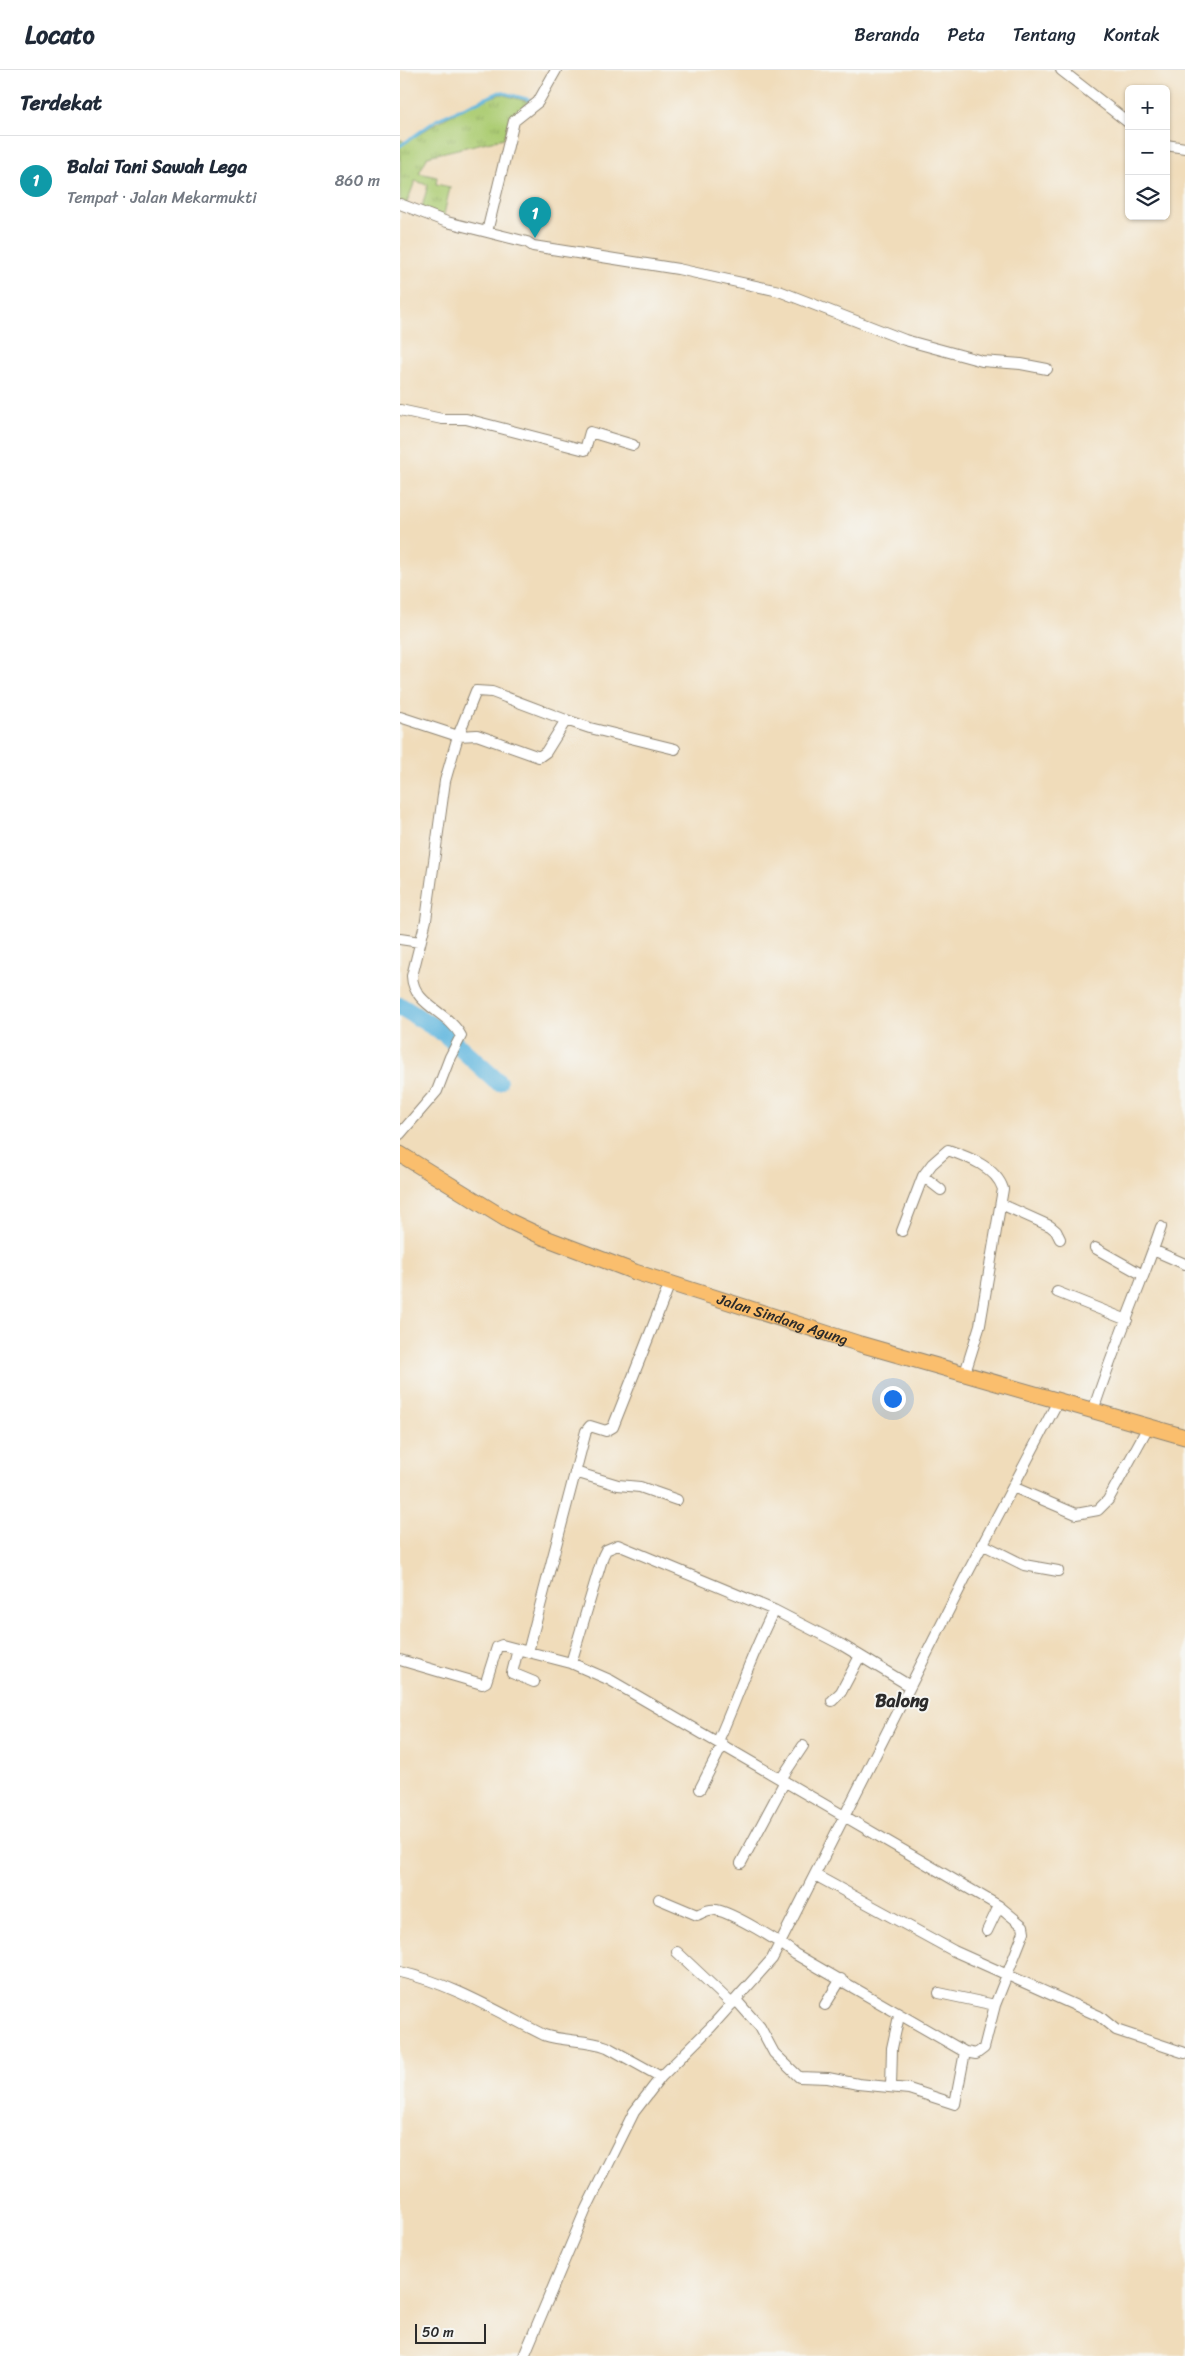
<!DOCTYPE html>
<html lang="id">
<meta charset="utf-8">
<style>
body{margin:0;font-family:Sriracha,sans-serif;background:#f6f6f7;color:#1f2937}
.controls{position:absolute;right:15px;top:15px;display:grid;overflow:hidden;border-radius:8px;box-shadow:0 1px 4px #0004}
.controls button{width:45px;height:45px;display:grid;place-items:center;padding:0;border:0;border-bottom:1px solid #e0e1e3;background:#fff;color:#1f2937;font:25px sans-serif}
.scale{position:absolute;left:15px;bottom:12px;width:71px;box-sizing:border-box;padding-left:5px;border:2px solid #2b2b2b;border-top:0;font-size:14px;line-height:18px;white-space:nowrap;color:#2b2b2b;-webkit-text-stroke:4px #f6f6f2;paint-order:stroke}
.you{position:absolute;left:492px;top:1328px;width:18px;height:18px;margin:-12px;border:4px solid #fff;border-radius:50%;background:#1a73e8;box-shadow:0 0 0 8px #1a73e833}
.badge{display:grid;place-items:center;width:32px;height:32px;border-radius:50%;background:#b45309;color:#fff;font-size:16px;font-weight:700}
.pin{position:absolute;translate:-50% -41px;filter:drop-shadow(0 1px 2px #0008)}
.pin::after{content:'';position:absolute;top:26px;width:18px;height:15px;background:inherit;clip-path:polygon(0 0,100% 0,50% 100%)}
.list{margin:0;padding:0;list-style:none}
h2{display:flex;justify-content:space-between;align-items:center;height:65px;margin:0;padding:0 20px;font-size:21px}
h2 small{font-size:16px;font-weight:400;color:#747a83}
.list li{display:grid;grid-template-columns:32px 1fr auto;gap:15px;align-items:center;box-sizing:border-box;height:90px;padding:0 20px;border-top:1px solid #e0e1e3}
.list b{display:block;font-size:19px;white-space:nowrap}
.list p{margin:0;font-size:16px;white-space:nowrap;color:#747a83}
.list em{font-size:16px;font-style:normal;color:#747a83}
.icon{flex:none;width:28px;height:28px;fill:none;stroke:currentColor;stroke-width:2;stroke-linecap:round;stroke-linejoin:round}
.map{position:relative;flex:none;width:785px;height:2286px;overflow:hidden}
header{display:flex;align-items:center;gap:30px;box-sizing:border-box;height:70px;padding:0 25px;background:#fff;border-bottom:1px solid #e0e1e3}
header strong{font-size:24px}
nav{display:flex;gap:28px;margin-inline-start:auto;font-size:18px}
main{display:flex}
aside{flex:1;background:#fff}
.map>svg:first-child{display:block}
.grass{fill:url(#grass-tufts);stroke:#6c7c50}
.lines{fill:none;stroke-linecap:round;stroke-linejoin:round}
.stream{stroke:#63b8df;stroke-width:3}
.river{stroke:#63b8df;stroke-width:18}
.street-casing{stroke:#8e8472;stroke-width:12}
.primary-casing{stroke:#8e8472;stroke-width:17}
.street{stroke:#fff;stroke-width:10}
.primary{stroke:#fabe6d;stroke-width:15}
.labels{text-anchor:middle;stroke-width:4;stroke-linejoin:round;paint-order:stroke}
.street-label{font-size:15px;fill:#2b2b2b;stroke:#f6f6f2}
.quarter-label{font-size:18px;font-weight:bold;fill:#2b2b2b;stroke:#f6f6f2}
</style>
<header>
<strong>Locato</strong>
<nav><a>Beranda</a><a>Peta</a><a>Tentang</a><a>Kontak</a></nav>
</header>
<main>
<aside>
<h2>Terdekat<small></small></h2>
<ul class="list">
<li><span class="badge" style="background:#0f9aa8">1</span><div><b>Balai Tani Sawah Lega</b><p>Tempat · Jalan Mekarmukti</p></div><em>860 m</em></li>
</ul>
</aside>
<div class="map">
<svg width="785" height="2286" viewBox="0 0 785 2286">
<defs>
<pattern id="grass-tufts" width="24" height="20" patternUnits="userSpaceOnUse" patternTransform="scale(1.25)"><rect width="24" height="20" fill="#adcd75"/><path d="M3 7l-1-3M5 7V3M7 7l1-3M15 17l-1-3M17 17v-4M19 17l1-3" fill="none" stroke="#95b065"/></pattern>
</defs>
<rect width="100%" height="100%" fill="#f6f6f2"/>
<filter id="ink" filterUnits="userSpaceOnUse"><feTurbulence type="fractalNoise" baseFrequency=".02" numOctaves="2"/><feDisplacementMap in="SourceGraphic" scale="10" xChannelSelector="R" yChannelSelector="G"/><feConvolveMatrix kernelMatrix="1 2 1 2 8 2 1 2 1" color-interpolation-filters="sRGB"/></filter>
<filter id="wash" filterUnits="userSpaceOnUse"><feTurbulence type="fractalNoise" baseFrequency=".0096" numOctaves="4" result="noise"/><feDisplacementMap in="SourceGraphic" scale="20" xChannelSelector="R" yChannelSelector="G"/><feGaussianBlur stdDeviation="1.12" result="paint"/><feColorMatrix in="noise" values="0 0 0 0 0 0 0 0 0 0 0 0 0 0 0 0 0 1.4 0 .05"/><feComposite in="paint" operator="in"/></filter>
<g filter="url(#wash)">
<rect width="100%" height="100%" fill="#f0dcba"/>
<path class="grass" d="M101 24 130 32 110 47 104 68 28 86 19 103 37 107 36 114 50 117 43 149 21 141 28 115 15 111 6 135 0 133V69L6 73C36 52 66 35 101 24Z"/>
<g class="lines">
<path class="stream" d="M0 76 38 49 100 22 131 30"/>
<path class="river" d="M0 936 45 964 98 1012"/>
</g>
</g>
<g filter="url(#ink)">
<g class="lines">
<defs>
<path id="street" d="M661 0 729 53
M766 75 785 78
M0 134 47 152 87 162 114 51 138 32 156 0
M87 162 127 172 133 176 278 199 379 221 505 270 582 291 621 294 647 299
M0 340 42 349H66L185 380 190 362 233 375
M0 647 58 666 45 711 26 850 12 906C13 935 49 942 61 966L50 987 37 1021 0 1064
M166 650 92 622 76 621 58 666 77 665 139 687 146 682 166 650 190 658 275 679
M0 869 20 872
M523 1106 532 1094 548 1080C568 1087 596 1097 603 1119L580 1255 565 1303
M601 1134 650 1156 656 1161 660 1169
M502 1161 523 1106 541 1120
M695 1178 743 1205
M753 1180 785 1194
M657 1222 727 1250
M693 1341C713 1278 740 1219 761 1157
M175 1402 218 1415 240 1417 277 1430
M613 1417 676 1444 698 1440 708 1430 748 1357
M582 1474 624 1495 658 1501
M118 1579 112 1603 134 1612
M128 1582 186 1361 190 1356 206 1361 213 1357 270 1213
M0 1590 82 1614 86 1612 97 1577 102 1575 171 1593 210 1610 599 1836 623 1856 624 1862 595 1935 584 1978 576 1984 565 1982
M171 1593 203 1486 206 1480 218 1475 374 1540 442 1575 510 1616
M432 1631 441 1622 460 1586
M318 1671C338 1627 352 1582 374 1540
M381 1709 403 1676
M300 1719 323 1674
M341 1793 385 1711
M415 1805 554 1881 699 1946 716 1960 785 1983
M259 1829 297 1845C302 1843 309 1838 316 1840 333 1843 381 1872 395 1884L565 1982 555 2034 509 2019 458 2014 428 2008 399 2007 374 1983 360 1957 336 1930
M587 1861 599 1836
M277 1882 332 1934
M0 1902C50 1913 98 1942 144 1965 165 1972 187 1969 207 1977L261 2007
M539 1923 595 1935
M425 1935 441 1909
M491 2017 492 1978 499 1946
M124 2286 186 2139 234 2042 261 2007 311 1957 372 1889 566 1506 658 1331"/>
<g id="primary">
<path id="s1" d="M0 1084 109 1151 143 1167 235 1202 460 1274 785 1367"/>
</g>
</defs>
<use href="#street" class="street-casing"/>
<use href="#primary" class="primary-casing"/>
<use href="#street" class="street"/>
<use href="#primary" class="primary"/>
</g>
</g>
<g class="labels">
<g class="street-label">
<text dy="5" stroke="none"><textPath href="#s1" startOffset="419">Jalan Sindang Agung</textPath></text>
</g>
<g class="quarter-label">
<text x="502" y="1637">Balong</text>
</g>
</g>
</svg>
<div class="controls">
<button>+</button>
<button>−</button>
<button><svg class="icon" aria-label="layers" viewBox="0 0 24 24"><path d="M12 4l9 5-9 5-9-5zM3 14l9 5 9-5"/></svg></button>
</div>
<div class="scale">50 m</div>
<div class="you"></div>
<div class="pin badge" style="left:135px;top:168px;background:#0f9aa8">1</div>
</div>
</main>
